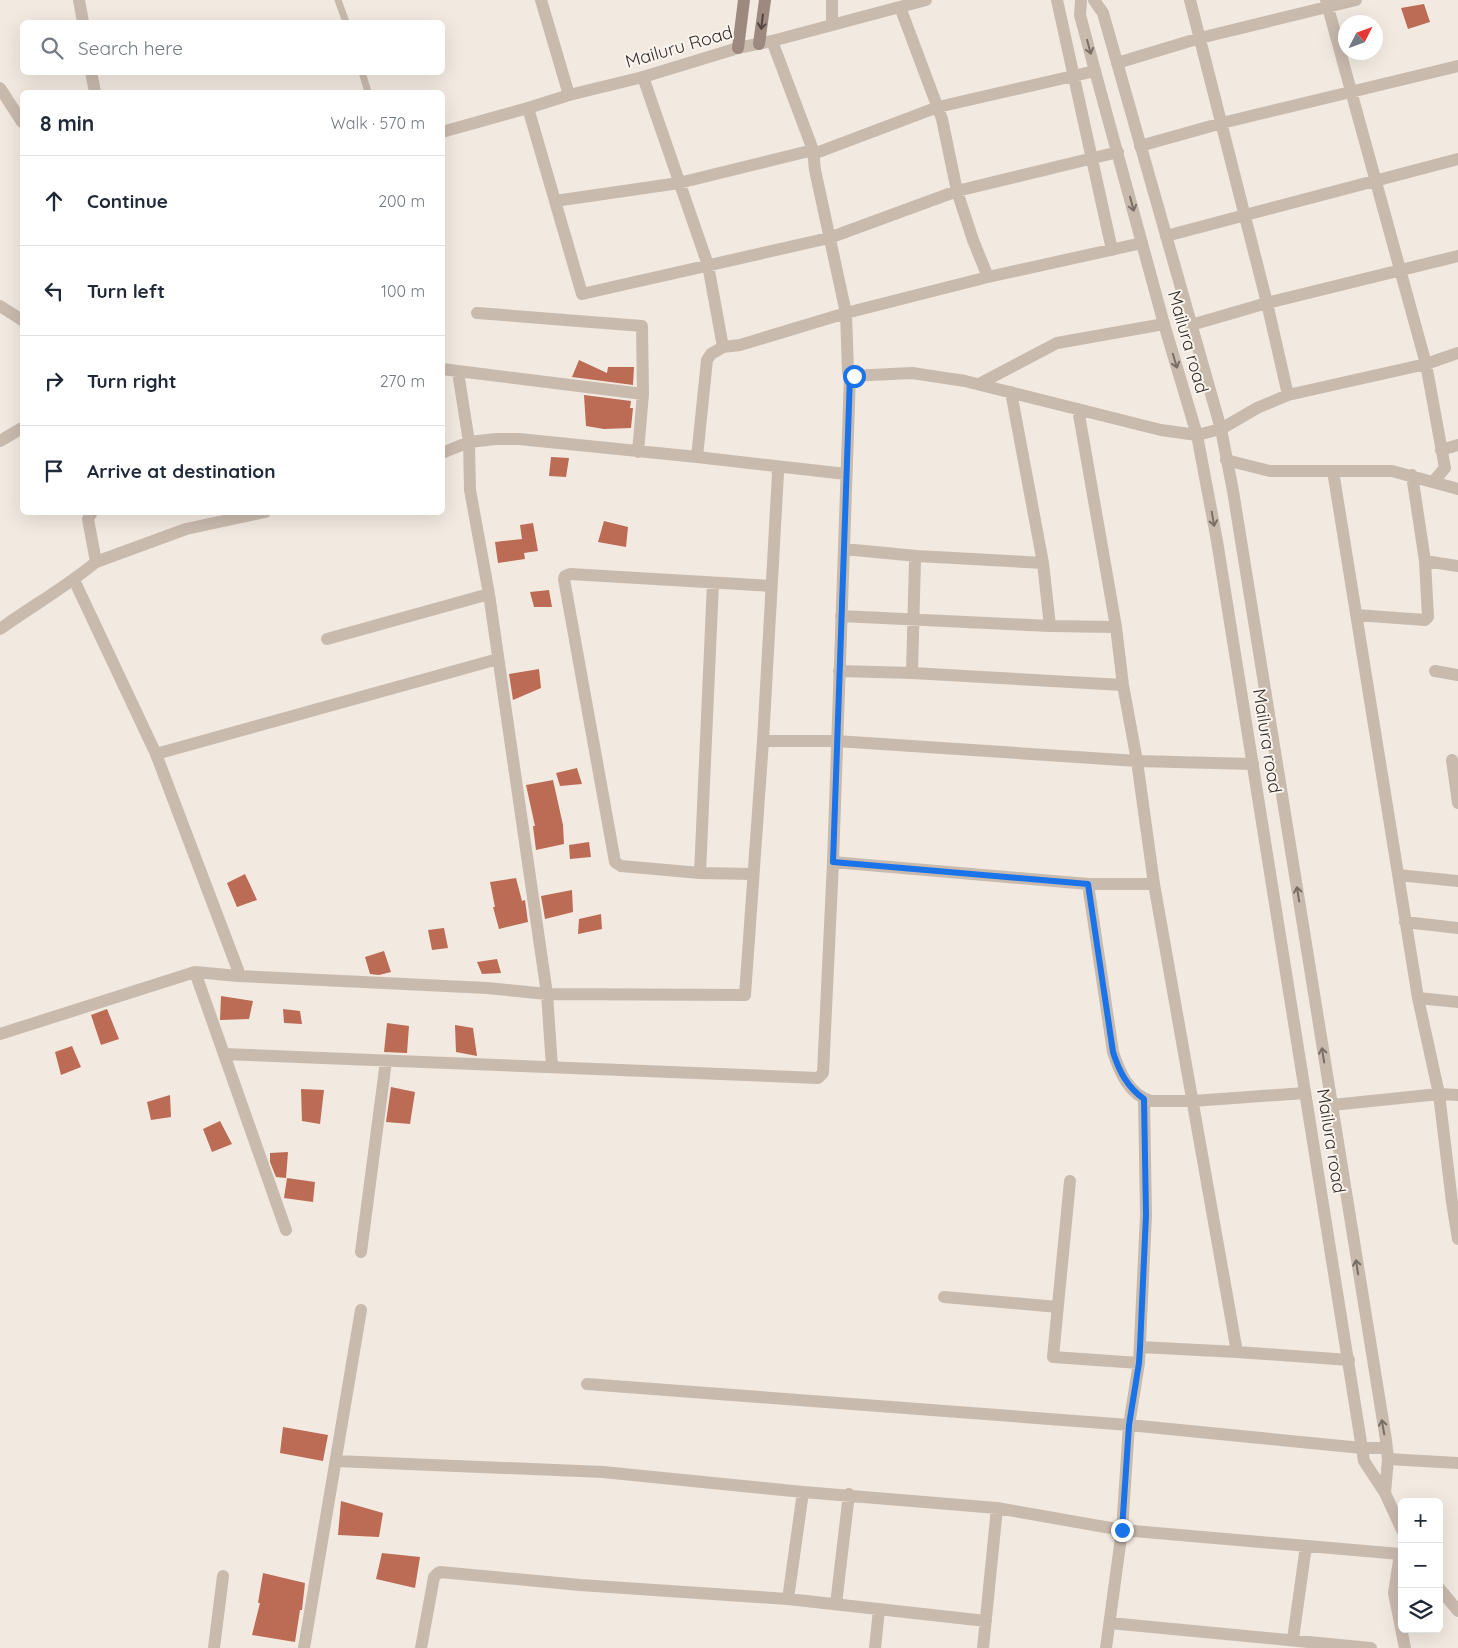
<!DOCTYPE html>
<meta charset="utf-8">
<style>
body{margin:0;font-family:Quicksand,sans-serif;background:#f6f6f7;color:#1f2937}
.controls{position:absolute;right:15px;bottom:15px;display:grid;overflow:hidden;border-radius:8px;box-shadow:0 5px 20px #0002}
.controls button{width:45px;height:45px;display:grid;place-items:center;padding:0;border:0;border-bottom:1px solid #e0e1e3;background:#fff;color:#1f2937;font:25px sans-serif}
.compass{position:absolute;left:1338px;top:15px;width:45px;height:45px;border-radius:50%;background:#fff;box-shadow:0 5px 20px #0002;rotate:48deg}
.stop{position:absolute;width:15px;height:15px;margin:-11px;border:4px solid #1a73e8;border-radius:50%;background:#fff}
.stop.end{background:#1a73e8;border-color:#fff;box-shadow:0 1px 5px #0008}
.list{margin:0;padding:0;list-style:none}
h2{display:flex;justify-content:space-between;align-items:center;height:65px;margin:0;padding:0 20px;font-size:21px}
h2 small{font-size:16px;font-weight:400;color:#747a83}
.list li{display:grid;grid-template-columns:32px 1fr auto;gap:15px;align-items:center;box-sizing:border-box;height:90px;padding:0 20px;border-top:1px solid #e0e1e3}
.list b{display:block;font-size:19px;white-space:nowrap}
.list em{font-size:16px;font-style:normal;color:#747a83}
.icon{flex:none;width:28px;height:28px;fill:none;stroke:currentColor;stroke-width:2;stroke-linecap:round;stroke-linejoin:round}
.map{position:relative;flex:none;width:1458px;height:1648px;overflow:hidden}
.search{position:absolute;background:#fff;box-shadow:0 5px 20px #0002;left:20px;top:20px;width:425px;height:55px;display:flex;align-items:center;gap:12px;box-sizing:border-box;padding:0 18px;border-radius:8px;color:#747a83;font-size:19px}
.panel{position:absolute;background:#fff;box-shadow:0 5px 20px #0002;left:20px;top:90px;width:425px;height:425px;border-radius:8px}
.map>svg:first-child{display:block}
.building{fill:#bc6b55}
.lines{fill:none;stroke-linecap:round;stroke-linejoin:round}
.service{stroke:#c9baae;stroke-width:7}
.minor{stroke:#c9baae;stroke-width:12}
.tertiary{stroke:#c9baae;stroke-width:12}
.secondary{stroke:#9d897f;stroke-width:12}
.oneway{stroke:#514641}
.oneway2{stroke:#796e66}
.route{stroke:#1a73e8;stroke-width:6}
.labels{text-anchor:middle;stroke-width:4;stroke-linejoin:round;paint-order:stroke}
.street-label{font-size:18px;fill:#382f2c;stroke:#f9f4ee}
</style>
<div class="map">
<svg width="1458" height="1648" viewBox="0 0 1458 1648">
<rect width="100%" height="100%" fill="#f2eae1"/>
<path class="building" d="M1424 4 1430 22 1408 29 1401 8Z
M579 360 607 373 608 367H634L633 385 572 377Z
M584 395 631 401 630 408H633L631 428 604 429 586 426Z
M551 457 569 458 566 477 549 476Z
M604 521 628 527 626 547 598 542Z
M533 523 538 551 524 553 525 559 498 563 495 542 522 539 520 525Z
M549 590 552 607H534L530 592Z
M539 669 541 688 513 700 509 674Z
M577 768 582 784 560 786 556 773Z
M553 780 563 825 564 844 536 850 533 826H535L526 785Z
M589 842 591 857 570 859 569 845Z
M245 874 257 900 237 907 227 883Z
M516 878 522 901 525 900 528 922 499 929 493 907H495L490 882Z
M572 890 573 912 545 919 541 896Z
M601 914 602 929 578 934 579 919Z
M444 928 448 948 432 950 428 930Z
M384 951 391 972 379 975 370 974 365 957Z
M497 959 501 973 482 974 477 962Z
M221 996 253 1001 249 1019 220 1020Z
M107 1009 119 1039 101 1045 91 1015Z
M283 1009 300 1011 302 1024 284 1023Z
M387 1023 409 1026 407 1053 384 1052Z
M455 1025 473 1028 477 1056 456 1052Z
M72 1046 81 1067 61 1075 55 1052Z
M391 1087 415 1092 410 1124 386 1122Z
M301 1089 324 1090 320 1124 302 1121Z
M170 1095 171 1117 151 1120 147 1102Z
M220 1121 232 1144 212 1152 203 1129Z
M288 1152 286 1178 276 1177 270 1162V1153Z
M287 1178 315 1182 313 1202 284 1198Z
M283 1427 328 1435 323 1461 280 1453Z
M341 1501 383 1513 379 1537 338 1535Z
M382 1553 420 1557 415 1588 376 1579Z
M263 1573 305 1583 302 1610H300L295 1642 252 1635 260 1603H258Z"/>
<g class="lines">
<path class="service" d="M338 0 346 22
M362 72 368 92"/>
<path class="minor" d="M79 0 83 22
M541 0 569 95
M1057 0 1112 250
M1190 0 1267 303 1288 395
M1326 0 1426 364 1445 468 1433 482
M900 7 942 119 957 191 973 240 988 277
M832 24V0
M772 41 813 150 815 170 846 313 848 372 850 376 912 373 965 381 1161 430 1197 435 1221 429 1257 408 1288 395 1426 364 1458 353
M1117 63 1200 38 1356 0
M91 72 95 92
M643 77 708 265 723 347 740 345 846 313 988 277 1142 243
M0 88 22 122
M528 108 582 294 829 238 957 191 1118 152
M1140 146 1222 123 1458 66
M555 201 679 183 813 150 816 153 938 107 1095 71
M1166 236 1458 159
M0 306 22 320
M477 313 642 326 643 394 638 452
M1191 325 1267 303 1458 256
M442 369 643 394
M458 372 469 442 470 490 489 594 547 994 552 1067
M979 384 1057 343 1164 324
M1011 392 1043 563 1050 626 1116 627
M1078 409 1116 627 1123 685 1137 761 1154 884 1237 1352 1349 1360
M0 441 22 428
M1441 450 1458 445
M442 453 469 442 496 439H519L697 457 775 466 778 473 763 741
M697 457 707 360 711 354 723 347
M1226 460 1270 471H1392L1458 489
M775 466 846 474
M1333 471 1418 998 1439 1094 1452 1202 1458 1239
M844 549 917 556
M1425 561 1458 566
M96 562 186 529 265 512
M74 580 156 754 498 659
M1356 615 1425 620 1428 617 1425 561 1412 475
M841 616 1050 626
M327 639 489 594
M839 671 912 673 1123 685
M1435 671 1458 675
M912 673 915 560 917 556 1043 563
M1452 760 1458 803
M833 862 1088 884H1154
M700 873 713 583
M753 874 700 873 621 866 615 862 564 579 565 576 570 574 771 586
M1398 875 1458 881
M1088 884 1113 1052C1119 1071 1129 1095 1151 1101H1193L1305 1093
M1405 922 1458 928
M195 972 286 1230
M238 976 487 988 547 994 745 995 763 741H836L1137 761 1253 764
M1418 998 1458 1002
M0 1034 195 972 238 976V970L156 754
M224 1054 818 1078 823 1073 833 862 850 376
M1332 1105 1439 1094 1458 1095
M1070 1181 1053 1357 1139 1363
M361 1252 386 1061
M944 1297 1058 1307
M1140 1347 1237 1352
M587 1384 1129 1425 1362 1448H1386
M1388 1459 1458 1463
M336 1461 603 1472 803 1492 997 1508 1122 1530 1400 1554
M1402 1554H1400L1394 1593 1405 1648
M788 1599 803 1492
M836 1604 849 1494
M1110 1623 1371 1648
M1293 1639 1306 1546
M214 1648 223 1576
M304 1648 361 1310
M421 1648 434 1577 438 1573 440 1572 580 1585 788 1599 986 1621
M875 1648 879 1610
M983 1648 997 1508
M1106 1648 1122 1530 1129 1425 1139 1363 1146 1215 1144 1099"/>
<path class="tertiary" d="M1081 0 1080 15 1095 71 1164 324 1197 435 1217 541 1364 1461 1385 1493 1402 1530
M1094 0 1103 13 1221 429 1233 491 1386 1440 1388 1459 1385 1493
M442 132 528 108 569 95 643 77 738 48 772 41 926 0
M0 629C32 606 66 587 96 562L88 519 92 512
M1439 1588 1458 1611"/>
<path class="secondary" d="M759 44 765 0
M738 48 744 0"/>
</g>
<defs><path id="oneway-shaft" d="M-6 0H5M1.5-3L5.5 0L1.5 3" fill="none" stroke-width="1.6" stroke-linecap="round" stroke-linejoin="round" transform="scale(1.25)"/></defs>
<use class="oneway" href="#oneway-shaft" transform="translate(762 22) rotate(97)"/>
<g class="oneway2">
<use href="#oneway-shaft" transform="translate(1089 47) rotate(75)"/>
<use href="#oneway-shaft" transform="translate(1132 204) rotate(75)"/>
<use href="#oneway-shaft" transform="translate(1175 361) rotate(73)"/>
<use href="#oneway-shaft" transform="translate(1213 519) rotate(80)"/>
<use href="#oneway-shaft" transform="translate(1298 894) rotate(-99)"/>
<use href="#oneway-shaft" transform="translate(1323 1055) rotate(-99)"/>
<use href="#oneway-shaft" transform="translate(1357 1267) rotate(-99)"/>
<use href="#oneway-shaft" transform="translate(1383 1427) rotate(-100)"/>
</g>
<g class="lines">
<path class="route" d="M854 376H850L833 862 1088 884 1113 1052C1119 1071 1127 1087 1144 1099L1146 1215 1140 1348 1139 1363 1129 1425 1122 1530"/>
</g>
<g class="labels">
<g class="street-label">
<text transform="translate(679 47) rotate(-16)" y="6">Mailuru Road</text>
<text transform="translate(1188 342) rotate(74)" y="6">Mailura road</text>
<text transform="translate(1267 741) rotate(81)" y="6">Mailura road</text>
<text transform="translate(1331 1141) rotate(81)" y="6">Mailura road</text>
</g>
</g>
</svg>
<div class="controls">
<button>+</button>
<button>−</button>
<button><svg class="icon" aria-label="layers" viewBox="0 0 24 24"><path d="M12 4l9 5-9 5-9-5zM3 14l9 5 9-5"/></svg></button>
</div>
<svg class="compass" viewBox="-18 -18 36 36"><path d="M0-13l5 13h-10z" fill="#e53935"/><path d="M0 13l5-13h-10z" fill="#747a83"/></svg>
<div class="stop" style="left:854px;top:376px"></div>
<div class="stop end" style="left:1122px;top:1530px"></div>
<div class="search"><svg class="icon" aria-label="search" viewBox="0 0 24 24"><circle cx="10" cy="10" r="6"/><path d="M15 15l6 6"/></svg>Search here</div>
<section class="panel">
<h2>8 min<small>Walk · 570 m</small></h2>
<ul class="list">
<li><svg class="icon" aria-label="ahead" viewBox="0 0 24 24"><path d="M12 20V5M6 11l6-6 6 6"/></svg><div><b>Continue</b></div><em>200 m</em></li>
<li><svg class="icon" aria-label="left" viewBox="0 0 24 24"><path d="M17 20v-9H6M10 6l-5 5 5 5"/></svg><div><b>Turn left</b></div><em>100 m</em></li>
<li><svg class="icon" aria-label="right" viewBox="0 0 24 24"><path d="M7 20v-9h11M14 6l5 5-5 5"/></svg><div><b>Turn right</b></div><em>270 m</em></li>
<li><svg class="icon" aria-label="arrive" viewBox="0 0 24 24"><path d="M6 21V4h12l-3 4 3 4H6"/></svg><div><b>Arrive at destination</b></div></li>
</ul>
</section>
</div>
